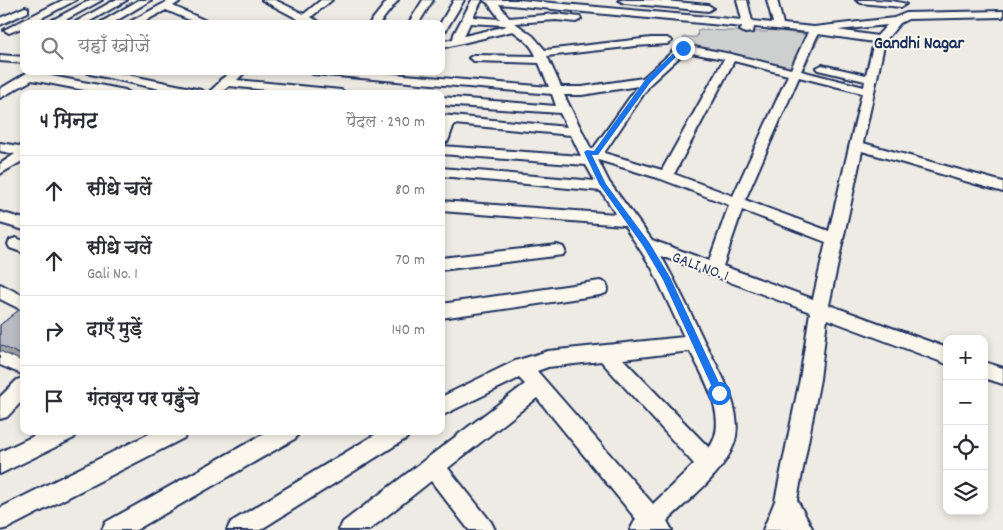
<!DOCTYPE html>
<html lang="hi">
<meta charset="utf-8">
<style>
body{margin:0;font-family:Dekko,"Playpen Sans Deva",sans-serif;background:#f7f7f7;color:#2b2b33}
.controls{position:absolute;right:15px;bottom:15px;display:grid;overflow:hidden;border-radius:10px;box-shadow:0 2px 8px #0003}
.controls button{width:45px;height:45px;display:grid;place-items:center;padding:0;border:0;border-bottom:1px solid #e1e1e2;background:#fff;color:#2b2b33;font:25px sans-serif}
.stop{position:absolute;width:15px;height:15px;margin:-11px;border:4px solid #1a73e8;border-radius:50%;background:#fff}
.stop.end{background:#1a73e8;border-color:#fff;box-shadow:0 1px 5px #0008}
.list{margin:0;padding:0;list-style:none}
h2{display:flex;justify-content:space-between;align-items:center;height:65px;margin:0;padding:0 20px;font-size:21px}
h2 small{font-size:16px;font-weight:400;color:#7c7c81}
.list li{display:grid;grid-template-columns:32px 1fr auto;gap:15px;align-items:center;box-sizing:border-box;height:70px;padding:0 20px;border-top:1px solid #e1e1e2}
.list b{display:block;font-size:19px;white-space:nowrap}
.list p{margin:0;font-size:16px;white-space:nowrap;color:#7c7c81}
.list em{font-size:16px;font-style:normal;color:#7c7c81}
.icon{flex:none;width:28px;height:28px;fill:none;stroke:currentColor;stroke-width:2;stroke-linecap:round;stroke-linejoin:round}
.map{position:relative;flex:none;width:1003px;height:530px;overflow:hidden}
.search{position:absolute;background:#fff;box-shadow:0 2px 8px #0003;left:20px;top:20px;width:425px;height:55px;display:flex;align-items:center;gap:12px;box-sizing:border-box;padding:0 18px;border-radius:10px;color:#7c7c81;font-size:19px}
.panel{position:absolute;background:#fff;box-shadow:0 2px 8px #0003;left:20px;top:90px;width:425px;height:345px;border-radius:10px}
.map>svg:first-child{display:block}
.green{fill:#cecfcf;stroke:#747f96}
.lines{fill:none;stroke-linecap:round;stroke-linejoin:round}
.minor-casing{stroke:#1b2f5e;stroke-width:4}
.minor{fill:#fbf7ec;fill-rule:evenodd}
.wall{fill:#9fa2a8;stroke:#1b2f5e}
.shaded-wall{fill:#828488;stroke:#1b2f5e}
.building{fill:#b9bcc3;stroke:#1b2f5e}
.route{fill:#1a73e8}
.labels{text-anchor:middle;stroke-width:4;stroke-linejoin:round;paint-order:stroke}
.street-label{font-size:16px;fill:#1b2f5e;stroke:#fbf7ec}
.far-district-label{font-size:18px;font-weight:bold;fill:#1b2f5e;stroke:#fbf7ec}
</style>
<div class="map">
<svg width="1003" height="530" viewBox="0 0 1003 530">
<rect width="100%" height="100%" fill="#eeebe4"/>
<filter id="ink" filterUnits="userSpaceOnUse"><feTurbulence type="fractalNoise" baseFrequency=".02" numOctaves="2"/><feDisplacementMap in="SourceGraphic" scale="10" xChannelSelector="R" yChannelSelector="G"/><feConvolveMatrix kernelMatrix="1 2 1 2 8 2 1 2 1" color-interpolation-filters="sRGB"/></filter>
<g filter="url(#ink)">
<path class="green" d="M698 30 767 32 769 30 820 36 804 69 800 71 682 44 684 37H697Z"/>
<g class="lines">
<defs>
<path id="minor" d="M63 0H76L30 24H24V27L9 33 4 30Z
M90 0H102L58 24H45Z
M115 0H127L85 24H72Z
M139 0H151L111 24H98Z
M170 0H182L173 6 213 24H199L166 10 139 24H126Z
M262 0H275L304 14 321 0H332L311 17 322 24 305 22 292 24 298 19Z
M388 0H398L379 24H369Z
M423 0H433L418 24H408Z
M454 0H464L446 30 441 33V24H440Z
M472 0H482L473 17 500 19 488 3 483 0H519L742 20 737 0H747L752 21 773 23 767 0H777L783 24 814 27 894 18 906 13 1003 11V17L908 19 900 23 885 41 863 143 1003 182V192L862 151 829 305 947 348V364L827 319 820 379 797 500 813 530H789L787 527V530H763L775 501 800 379 810 312 661 256C676 282 689 310 702 337 716 366 746 410 734 444 722 475 690 498 667 521L672 530H630L636 519 537 398 448 468 491 522 495 530H469L431 481 369 530H339L343 522 525 384 519 378 441 416V397L515 361 548 351 684 337 652 268 624 225 441 211V201L616 214 601 191 441 176V168L595 181 586 165 441 154V146L581 156 571 135 454 124 448 141 441 145V115L567 127 560 113 441 105V97L556 106 552 94 313 74 308 71H358L549 87 539 63 474 61 469 58 474 55 536 56C532 45 523 38 513 31L441 48V42L453 39 454 34ZM499 4 743 27 740 30 745 33 753 32 754 27 808 32 791 69 731 54 683 45 679 46 643 78 582 87H561L547 56 635 46 667 44 672 41 667 38H651L545 50 533 36 515 23 556 20 576 22 581 19 580 17 556 14 509 18ZM470 23 504 25 507 26 464 36ZM887 25 877 36 838 30ZM818 34 874 42 866 75 822 65 816 68 818 70 865 81 864 87 801 71ZM685 52 724 59 662 170 604 153 651 83ZM734 61 788 75 733 196 674 174ZM799 77 862 93 829 231 745 200ZM638 86 593 149H591L564 95H582ZM598 160 661 179 729 205 709 261 652 240 609 182ZM742 210 826 242 813 299 723 266ZM690 351C704 378 730 420 709 448L623 359ZM601 361 694 464 653 504 537 371 548 367Z
M619 0H654L708 5 713 8 708 11 624 3Z
M856 0C870 0 895 0 906 4L901 7 861 3Z
M25 7 28 8V12L0 25V18Z
M0 55 24 57V63L0 61Z
M30 71H44L41 74 125 90 131 94H105L32 80 0 98V89Z
M85 71H108L201 90 207 94H183L90 74Z
M233 71 245 72 237 80 341 90 347 94H304L229 86 220 94H207L219 83 220 80Z
M0 143 19 146 24 145V160L0 174V164L15 154 0 151Z
M0 212 24 219V230L0 223Z
M16 238 24 241V253L10 248 8 244 10 240Z
M557 245 563 247 565 251 563 255 441 270V258Z
M600 281 606 283 608 288 606 293 600 295 441 318V304Z
M0 284 24 296V311L0 299Z
M0 348 24 358V375L0 365Z
M984 362 1003 368V384L984 378Z
M24 377V399L7 417 0 419V397L17 380Z
M44 431H77L74 438 0 474V452Z
M155 431H187L184 438 8 528 0 530V508Z
M269 431H299L296 438 136 530H102L106 522Z
M381 431H410L407 438 260 530H227L231 522Z"/>
</defs>
<use href="#minor" class="minor-casing"/>
<use href="#minor" class="minor"/>
</g>
<path class="wall" d="M24 306V362L0 351V325Z"/>
<path class="shaded-wall" d="M24 349V358L19 354Z"/>
<path class="building" d="M24 306V349L19 354 0 345V325Z"/>
</g>
<path class="route" d="M681 46 685 48 650 83 598 155H592L606 184 649 242 670 277 724 393 719 397 716 396 663 280 643 246 599 184 584 152 587 150 594 151 645 80Z"/>
<g class="labels">
<g class="street-label">
<text transform="translate(701 265) rotate(20)" y="6">GALI NO. 1</text>
</g>
<g class="far-district-label">
<text x="919" y="48">Gandhi Nagar</text>
</g>
</g>
</svg>
<div class="controls">
<button>+</button>
<button>−</button>
<button><svg class="icon" aria-label="locate" viewBox="0 0 24 24"><circle cx="12" cy="12" r="6"/><path d="M12 2v4M12 18v4M2 12h4M18 12h4"/></svg></button>
<button><svg class="icon" aria-label="layers" viewBox="0 0 24 24"><path d="M12 4l9 5-9 5-9-5zM3 14l9 5 9-5"/></svg></button>
</div>
<div class="stop" style="left:719px;top:393px"></div>
<div class="stop end" style="left:683px;top:48px"></div>
<div class="search"><svg class="icon" aria-label="search" viewBox="0 0 24 24"><circle cx="10" cy="10" r="6"/><path d="M15 15l6 6"/></svg>यहाँ खोजें</div>
<section class="panel">
<h2>4 मिनट<small>पैदल · 290 m</small></h2>
<ul class="list">
<li><svg class="icon" aria-label="ahead" viewBox="0 0 24 24"><path d="M12 20V5M6 11l6-6 6 6"/></svg><div><b>सीधे चलें</b></div><em>80 m</em></li>
<li><svg class="icon" aria-label="ahead" viewBox="0 0 24 24"><path d="M12 20V5M6 11l6-6 6 6"/></svg><div><b>सीधे चलें</b><p>Gali No. 1</p></div><em>70 m</em></li>
<li><svg class="icon" aria-label="right" viewBox="0 0 24 24"><path d="M7 20v-9h11M14 6l5 5-5 5"/></svg><div><b>दाएँ मुड़ें</b></div><em>140 m</em></li>
<li><svg class="icon" aria-label="arrive" viewBox="0 0 24 24"><path d="M6 21V4h12l-3 4 3 4H6"/></svg><div><b>गंतव्य पर पहुँचे</b></div></li>
</ul>
</section>
</div>
